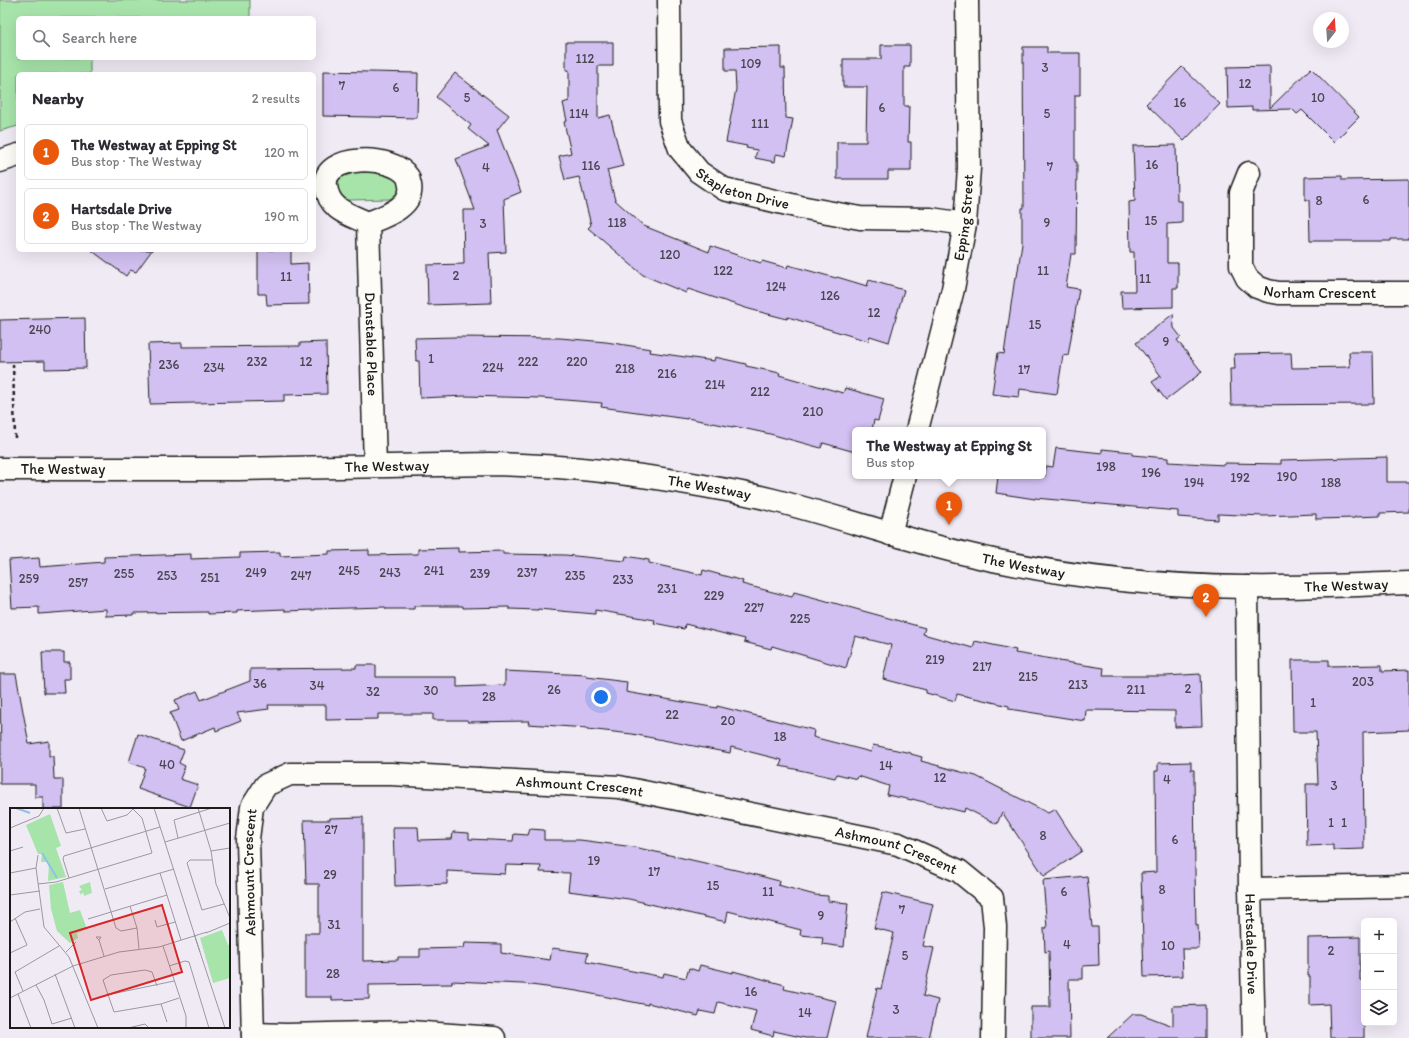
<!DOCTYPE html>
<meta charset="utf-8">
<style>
body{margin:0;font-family:Itim,sans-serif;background:#f2f2f3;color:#2b2b33}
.controls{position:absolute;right:12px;bottom:12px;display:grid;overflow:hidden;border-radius:6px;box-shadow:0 4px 16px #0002}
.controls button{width:36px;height:36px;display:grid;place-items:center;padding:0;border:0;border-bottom:1px solid #e1e1e2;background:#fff;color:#2b2b33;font:20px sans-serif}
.compass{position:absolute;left:1313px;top:12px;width:36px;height:36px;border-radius:50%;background:#fff;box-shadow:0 4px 16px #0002;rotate:17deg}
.you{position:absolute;left:601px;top:697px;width:14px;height:14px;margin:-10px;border:3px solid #fff;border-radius:50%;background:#1a73e8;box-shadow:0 0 0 6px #1a73e833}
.badge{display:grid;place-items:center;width:26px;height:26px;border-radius:50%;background:#ea580c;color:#fff;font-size:13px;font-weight:700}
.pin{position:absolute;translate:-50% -33px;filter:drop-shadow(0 1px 2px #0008)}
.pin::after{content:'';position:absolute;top:21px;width:14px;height:12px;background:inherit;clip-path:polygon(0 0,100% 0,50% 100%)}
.popup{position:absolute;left:852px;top:427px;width:194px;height:52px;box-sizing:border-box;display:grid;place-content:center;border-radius:6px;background:#fff;filter:drop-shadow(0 1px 3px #0005);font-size:13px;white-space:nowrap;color:#7c7c81}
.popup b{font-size:15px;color:#2b2b33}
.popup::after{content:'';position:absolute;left:50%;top:100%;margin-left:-8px;border:8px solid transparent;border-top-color:#fff}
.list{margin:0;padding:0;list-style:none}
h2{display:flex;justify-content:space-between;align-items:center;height:52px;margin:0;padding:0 16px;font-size:17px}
h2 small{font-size:13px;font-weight:400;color:#7c7c81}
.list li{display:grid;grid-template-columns:26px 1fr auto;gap:12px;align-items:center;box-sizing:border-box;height:56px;margin:0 8px 8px;padding:0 8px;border:1px solid #e1e1e2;border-radius:6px}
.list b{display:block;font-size:15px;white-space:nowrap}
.list p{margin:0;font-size:13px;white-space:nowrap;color:#7c7c81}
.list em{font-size:13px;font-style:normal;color:#7c7c81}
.icon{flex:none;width:22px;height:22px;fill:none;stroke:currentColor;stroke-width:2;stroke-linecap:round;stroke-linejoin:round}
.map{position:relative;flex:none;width:1409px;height:1038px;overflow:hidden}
.search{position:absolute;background:#fff;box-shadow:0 4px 16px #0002;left:16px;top:16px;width:300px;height:44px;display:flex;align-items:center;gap:10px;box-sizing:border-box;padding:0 14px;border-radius:6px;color:#7c7c81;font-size:15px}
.panel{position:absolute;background:#fff;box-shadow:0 4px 16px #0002;left:16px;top:72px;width:300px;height:180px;border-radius:6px}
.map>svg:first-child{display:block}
.park{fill:#a7e4aa;stroke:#628063}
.building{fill:#d1c0f1;stroke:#1c1c1c}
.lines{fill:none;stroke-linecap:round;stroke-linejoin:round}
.minor-casing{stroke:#1c1c1c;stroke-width:25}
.secondary-casing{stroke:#1c1c1c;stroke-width:25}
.path{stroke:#1c1c1c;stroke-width:2.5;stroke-dasharray:4 3;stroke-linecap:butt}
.minor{stroke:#fdfcf7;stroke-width:22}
.secondary{stroke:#fdfcf7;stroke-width:22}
.labels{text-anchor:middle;stroke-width:4;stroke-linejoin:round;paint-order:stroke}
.number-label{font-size:13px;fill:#494551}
.street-label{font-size:15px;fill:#1c1c1c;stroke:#fdfcf7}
.inset-river{fill:none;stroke:#8cc2ea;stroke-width:2}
.inset-road{fill:none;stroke:#9b989e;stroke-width:1}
.view{fill:#d62828;fill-opacity:0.15;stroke:#d62828;stroke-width:2}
.inset-edge{fill:none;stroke:#1c1c1c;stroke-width:2}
</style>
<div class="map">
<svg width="1409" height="1038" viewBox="0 0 1409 1038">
<rect width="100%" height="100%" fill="#f0eaf5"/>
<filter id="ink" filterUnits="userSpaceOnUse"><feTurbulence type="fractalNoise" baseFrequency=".025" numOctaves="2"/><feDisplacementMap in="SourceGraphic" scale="8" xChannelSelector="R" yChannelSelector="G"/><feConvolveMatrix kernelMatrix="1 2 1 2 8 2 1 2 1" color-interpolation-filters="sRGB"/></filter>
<g filter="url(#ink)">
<path class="park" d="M0 0H250V18H18V58H90V74H18V126L0 131Z
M387 172 399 180V189L396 194 390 199 350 200 342 199 337 193V179C347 170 373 173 387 172Z"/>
<path class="building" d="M566 42H613V66H598V118L610 115 623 166 607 170 615 200 644 226 709 252 710 246 761 263 762 261 787 268 788 265 836 278 837 277 867 286 869 280 904 290 889 342 870 336 868 341 788 317 787 319 749 309 688 289 686 293 643 275 588 228 591 225 579 177 565 180 559 156 571 153 564 122 567 121 563 103 569 101V70H566Z
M881 45H910V67H904V106H909L908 142H911V171H888V179H837V142H866L867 87H843V59H881Z
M781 47V68H785L786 118 793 119 786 156 776 154 775 162 755 158 757 150 746 148 747 146 726 142 736 89 735 71H725V48Z
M1023 47H1047V53H1080V95H1075V162H1077L1076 254H1071L1066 287 1079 289 1068 356 1063 355 1057 394 1020 389 1019 397 992 394 998 353 1004 354 1015 277H1017L1022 243V208H1024Z
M1270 66V108L1311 68 1359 117 1334 142 1302 110 1297 114 1292 109 1252 110V107L1228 108 1227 67Z
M1182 67 1220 104 1184 141 1146 104Z
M323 71 418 73 417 118 323 116Z
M455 73 509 115 497 130 521 192 504 199 506 252 489 253 491 303 428 305 427 265 464 264 463 210H475L456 159 489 146 468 129 471 125 436 97Z
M1176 145 1177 201H1182V223L1167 224V263H1178V288H1173V307L1122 308 1121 291H1135L1134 252H1130L1129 202 1135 201 1133 146Z
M1342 176V180L1409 179V239H1391V241H1310L1309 200H1305V177Z
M91 250H152L136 272 130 270 126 276Z
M258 250H291V264L308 263 309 304 267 305 266 294H258Z
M1173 314 1174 328 1181 337 1177 340 1202 372 1166 400 1152 382 1161 376 1136 343Z
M85 318 86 368 45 369V361L0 362V320Z
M455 337 560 338 606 342 651 349 650 352 714 361 715 357 746 364V366L780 373 779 375 843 393 845 388 884 399 878 421 874 420 872 430H855V452L823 443 821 448 770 434 733 426V427L687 418V419L601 407 602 403 541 398 465 396 420 398 419 361H416L415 338Z
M326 342 327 394 284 395V401L150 404 148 344 182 343V347L300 346V343Z
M1349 352H1373L1374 404 1231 405 1230 369H1235L1234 354 1291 353 1292 368 1350 367Z
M1056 448 1102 453V449L1132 452V455L1168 458V462L1225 465V463L1281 464V460L1387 457V482H1409V512L1380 513V516L1355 517V518L1316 519V514L1264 516 1218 514V520L1178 517V511L1035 498V499L996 493 998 476H1045L1046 466 1053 467Z
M458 548V552L503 551V554L565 555 625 561 626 556 649 560V563L702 575 703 570 743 581 742 584 792 597 794 592 925 628 923 634 973 648 975 641 1016 650 1015 653 1059 660V661L1104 668 1103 676H1166L1200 674 1202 726 1175 727V711L1086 710 1085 721 1009 709V706L957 694 955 701 926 693V690L883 679 891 645 855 636 846 668 772 646 771 649 744 642 745 639 685 624 684 629 654 623 655 620 595 610V614L538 609V610L509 609V607L463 608V606H414V609H386L385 607 315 609V610L285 611V609L237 611V613L208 614V612L133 613V615L106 616V609L39 614V607L12 608 9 560 39 558 40 567 104 562V557L191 554V559L240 557V553L280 552V556L329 554V551L369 550V555L418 554V549Z
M42 652H64V662H70V679H64L65 693H44Z
M1292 660H1329V666L1382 665V671L1409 670V730L1363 732 1364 849 1333 850V845L1307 846 1306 784H1318L1316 732H1293Z
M356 665H376V677H457V687L505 685V671L587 675V677L627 682 626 692 717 708V706L814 730 813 737 871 752 873 745 911 753V754L922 757 921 761 976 776 1048 813 1055 809 1082 851 1044 876 1002 812 997 824 965 808 964 812 912 799V800L887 795 889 786 858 776 857 779 837 774 835 778 804 771 780 766 782 760 731 747 730 753 632 734 587 729V728L528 724 529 721 468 722 467 720H433V714H378V719L326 720V705H268L269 709 237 713 241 721 216 731 215 727 181 741 170 713 179 710 175 700 197 691 201 700 250 681V669L356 668Z
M0 674H16L29 744 49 741V756H53L54 779H63V809H43V797H35V784H0V756H1Z
M138 734 184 750 179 763 185 766 180 779 198 785 190 807 138 789 145 768 129 762Z
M1191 762V770H1194L1195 871 1196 925H1198L1199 949H1182L1183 976 1144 977 1141 873 1156 872 1155 771H1158V763Z
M363 817V961L398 960V957H420V949L464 948 465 943 501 944V953L550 960 552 948 588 953 586 962 663 977 664 973 686 978 689 968 698 971 700 965 733 973V971L785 985 784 989 836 1001 827 1038H805L774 1031 773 1036 751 1030 756 1011 718 1002 715 1014 700 1011 698 1016 648 1003V1005L577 991 523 984 452 981V984L369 985V999L332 1000V997H305V933H319V884H306L304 820H330V818Z
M393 827H418L419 840 452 839 453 832 469 833V839L513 841 514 834 528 835 530 829 544 830V840H580L634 847 749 873 779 881 778 885 815 895 828 896V901L848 903 844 947 822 944 823 937 800 935 801 930 728 911 726 922 629 899 568 891 570 873 540 872 541 866 506 865 505 874 447 871V884L395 886Z
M1087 876 1092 927H1098L1099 965 1083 966V979H1069L1070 1038H1031V1007H1050L1049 951 1045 952 1044 928H1047L1043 880Z
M883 892 933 904 923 946 934 948 923 996 938 1000 929 1038H866L877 988 881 989 894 933 874 928Z
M1360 937V980H1364V1038H1330L1329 1004 1310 1005V976H1308V938Z
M1205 1005V1038H1107L1133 1014H1141L1173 1026V1006Z"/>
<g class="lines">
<defs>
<g id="minor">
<path id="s1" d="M669 0 670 121 680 149 699 172 724 189 800 207 860 218 931 219 965 224"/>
<path d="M0 161 18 155"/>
<path id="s2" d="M1249 173 1241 193V266L1247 278 1257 287 1268 291 1279 293H1409"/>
<path id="s3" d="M368 223C348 214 329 210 326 186 321 154 393 153 408 177 409 179 409 183 410 185 414 207 383 217 368 223L375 466"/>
<path id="s4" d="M917 430 953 289 965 224 969 168 967 0"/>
<path d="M890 534 905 476"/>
<path id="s5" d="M1247 587 1250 889 1254 1038"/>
<path d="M1250 889 1409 886"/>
<path d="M253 1034 287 1035 410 1032 494 1038"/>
<path id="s6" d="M253 1038 248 839 252 807 266 785 290 774H391L619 787 898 844 959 871 992 898 995 927 993 1038"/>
</g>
<g id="secondary">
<path id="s7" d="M0 469H238L490 464C562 465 633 473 704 486 727 490 750 494 773 500 852 520 928 548 1008 563 1085 579 1166 586 1245 587 1300 588 1354 585 1409 583"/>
</g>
</defs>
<use href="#minor" class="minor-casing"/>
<use href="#secondary" class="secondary-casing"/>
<path class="path" d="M13 364 15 438"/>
<use href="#minor" class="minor"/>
<use href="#secondary" class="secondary"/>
</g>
</g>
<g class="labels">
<g class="number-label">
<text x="585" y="63">112</text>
<text x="751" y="68">109</text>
<text x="1045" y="72">3</text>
<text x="1245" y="88">12</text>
<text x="342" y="90">7</text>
<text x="396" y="92">6</text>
<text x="467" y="102">5</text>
<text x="1318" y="102">10</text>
<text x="1180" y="107">16</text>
<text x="882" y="112">6</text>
<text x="579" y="118">114</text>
<text x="1047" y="118">5</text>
<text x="760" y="128">111</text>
<text x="1152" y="169">16</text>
<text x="591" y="170">116</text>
<text x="1050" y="171">7</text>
<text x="486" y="172">4</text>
<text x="1366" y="204">6</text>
<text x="1319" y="205">8</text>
<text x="1151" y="225">15</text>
<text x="617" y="227">118</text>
<text x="1047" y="227">9</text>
<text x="483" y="228">3</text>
<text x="670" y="259">120</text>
<text x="723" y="275">122</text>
<text x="1043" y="275">11</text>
<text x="456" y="280">2</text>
<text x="286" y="281">11</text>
<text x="1145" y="283">11</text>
<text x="776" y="291">124</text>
<text x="830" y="300">126</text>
<text x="874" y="317">12</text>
<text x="1035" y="329">15</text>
<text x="40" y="334">240</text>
<text x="1166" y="346">9</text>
<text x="431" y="363">1</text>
<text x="257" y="366">232</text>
<text x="306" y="366">12</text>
<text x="528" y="366">222</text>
<text x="577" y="366">220</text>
<text x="169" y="369">236</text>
<text x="214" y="372">234</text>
<text x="493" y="372">224</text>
<text x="625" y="373">218</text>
<text x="1024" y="374">17</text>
<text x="667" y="378">216</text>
<text x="715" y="389">214</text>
<text x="760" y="396">212</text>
<text x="813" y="416">210</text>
<text x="1106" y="471">198</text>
<text x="1151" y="477">196</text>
<text x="1287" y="481">190</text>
<text x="1240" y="482">192</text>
<text x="1194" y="487">194</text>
<text x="1331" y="487">188</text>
<text x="349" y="575">245</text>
<text x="434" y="575">241</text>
<text x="256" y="577">249</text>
<text x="390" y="577">243</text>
<text x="527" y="577">237</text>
<text x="124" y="578">255</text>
<text x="480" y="578">239</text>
<text x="167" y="580">253</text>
<text x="301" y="580">247</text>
<text x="575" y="580">235</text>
<text x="210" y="582">251</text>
<text x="29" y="583">259</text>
<text x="623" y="584">233</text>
<text x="78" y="587">257</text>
<text x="667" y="593">231</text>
<text x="714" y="600">229</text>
<text x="754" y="612">227</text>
<text x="800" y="623">225</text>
<text x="935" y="664">219</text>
<text x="982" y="671">217</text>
<text x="1028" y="681">215</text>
<text x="1363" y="686">203</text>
<text x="260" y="688">36</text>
<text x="1078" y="689">213</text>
<text x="317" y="690">34</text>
<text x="1188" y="693">2</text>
<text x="554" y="694">26</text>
<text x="1136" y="694">211</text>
<text x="431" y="695">30</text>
<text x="373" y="696">32</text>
<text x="489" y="701">28</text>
<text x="1313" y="707">1</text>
<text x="672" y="719">22</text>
<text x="728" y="725">20</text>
<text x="780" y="741">18</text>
<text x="167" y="769">40</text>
<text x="886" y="770">14</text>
<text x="940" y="782">12</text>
<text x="1167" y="784">4</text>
<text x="1334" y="790">3</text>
<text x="1331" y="827">1</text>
<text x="1344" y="827">1</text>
<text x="331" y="834">27</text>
<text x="1043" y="840">8</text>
<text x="1175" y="844">6</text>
<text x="594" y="865">19</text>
<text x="654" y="876">17</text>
<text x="330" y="879">29</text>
<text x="713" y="890">15</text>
<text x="1162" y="894">8</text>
<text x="768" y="896">11</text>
<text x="1064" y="896">6</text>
<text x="902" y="914">7</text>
<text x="821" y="920">9</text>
<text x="334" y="929">31</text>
<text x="1067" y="949">4</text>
<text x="1168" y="950">10</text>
<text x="1331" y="955">2</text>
<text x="905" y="960">5</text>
<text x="333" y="978">28</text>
<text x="751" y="996">16</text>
<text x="896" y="1014">3</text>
<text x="805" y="1017">14</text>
</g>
<g class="street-label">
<text dy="5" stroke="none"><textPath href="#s1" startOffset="228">Stapleton Drive</textPath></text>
<text dy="5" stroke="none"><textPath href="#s4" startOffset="218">Epping Street</textPath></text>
<text dy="5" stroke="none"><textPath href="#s2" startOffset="185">Norham Crescent</textPath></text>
<text dy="5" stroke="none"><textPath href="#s3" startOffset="351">Dunstable Place</textPath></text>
<text dy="5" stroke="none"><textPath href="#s7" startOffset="387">The Westway</textPath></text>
<text dy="5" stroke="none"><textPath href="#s7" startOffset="63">The Westway</textPath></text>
<text dy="5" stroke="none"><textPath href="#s7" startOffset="711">The Westway</textPath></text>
<text dy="5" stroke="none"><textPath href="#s7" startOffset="1035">The Westway</textPath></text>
<text dy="5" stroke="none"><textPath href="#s7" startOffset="1359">The Westway</textPath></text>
<text dy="5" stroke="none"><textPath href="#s6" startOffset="574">Ashmount Crescent</textPath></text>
<text dy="5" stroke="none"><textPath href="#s6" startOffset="898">Ashmount Crescent</textPath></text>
<text dy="5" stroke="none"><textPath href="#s6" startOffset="166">Ashmount Crescent</textPath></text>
<text dy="5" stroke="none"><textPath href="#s5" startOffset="357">Hartsdale Drive</textPath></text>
</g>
</g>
<g transform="translate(10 808)">
<rect width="220" height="220" fill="#f0eaf5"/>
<path d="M40 6 51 38 46 40 56 69 38 73 39 54H31L32 46H28L16 17ZM53 74 60 105 70 102 77 121 67 125 68 130 60 135 47 123 41 101 39 77ZM80 74 82 85 74 88 73 84 71 87 69 83 72 82 69 78ZM212 122 218 137H220V170L203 175 190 130Z" fill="#a7e4aa"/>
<path class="inset-river" d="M6 0 20 5M32 45 47 70"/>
<path class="inset-road" d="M47 0 56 25 75 21M69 0 106 120 111 123 127 120M91 0 97 13 117 7 123 1M144 0 190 144M188 0 201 43 206 76 220 110M0 20 29 8 34 0M168 30 164 12 202 0M155 34 220 15M0 43 13 39M201 43 220 40M28 47 26 60 34 119 59 149 88 220M202 52H180L177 55 192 102 214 96M0 65 26 60M150 65 171 132M59 70 53 51 54 48 150 19M28 76 46 74 142 45 132 10 122 0M95 81 164 61M0 87 30 83M120 98 127 120 129 141M78 111 157 87M145 112 147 119 165 114M0 114 15 104 30 101M196 125 220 115M184 126 215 220M89 132 86 129H91L89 132 94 148M153 138 176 208V220M56 144 66 134M0 145 17 137 5 110M159 158 175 153 179 154 199 220M45 166 65 220M26 177 34 192 42 216 62 210M147 178 142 164 135 162 101 167 93 172 104 204 151 196 169 190M13 183 5 164 49 138M8 186 21 220M97 187 164 173M0 190 63 158 109 144 149 139 197 124M151 196 157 214M118 220 135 216 139 220"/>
<path class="view" d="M152 97 172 164 81 192 60 125Z"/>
<rect width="220" height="220" class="inset-edge"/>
</g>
</svg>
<div class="controls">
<button>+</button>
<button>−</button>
<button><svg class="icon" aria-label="layers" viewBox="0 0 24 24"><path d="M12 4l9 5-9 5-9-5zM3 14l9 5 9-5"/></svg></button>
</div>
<svg class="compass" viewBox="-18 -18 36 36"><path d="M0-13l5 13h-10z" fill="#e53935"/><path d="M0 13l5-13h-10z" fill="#7c7c81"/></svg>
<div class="you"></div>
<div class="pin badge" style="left:949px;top:525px">1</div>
<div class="popup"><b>The Westway at Epping St</b>Bus stop</div>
<div class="pin badge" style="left:1206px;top:617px">2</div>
<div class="search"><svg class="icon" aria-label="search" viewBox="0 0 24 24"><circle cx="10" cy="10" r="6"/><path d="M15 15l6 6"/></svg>Search here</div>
<section class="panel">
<h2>Nearby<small>2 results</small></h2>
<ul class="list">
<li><span class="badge">1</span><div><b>The Westway at Epping St</b><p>Bus stop · The Westway</p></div><em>120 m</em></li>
<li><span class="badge">2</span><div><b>Hartsdale Drive</b><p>Bus stop · The Westway</p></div><em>190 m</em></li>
</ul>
</section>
</div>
